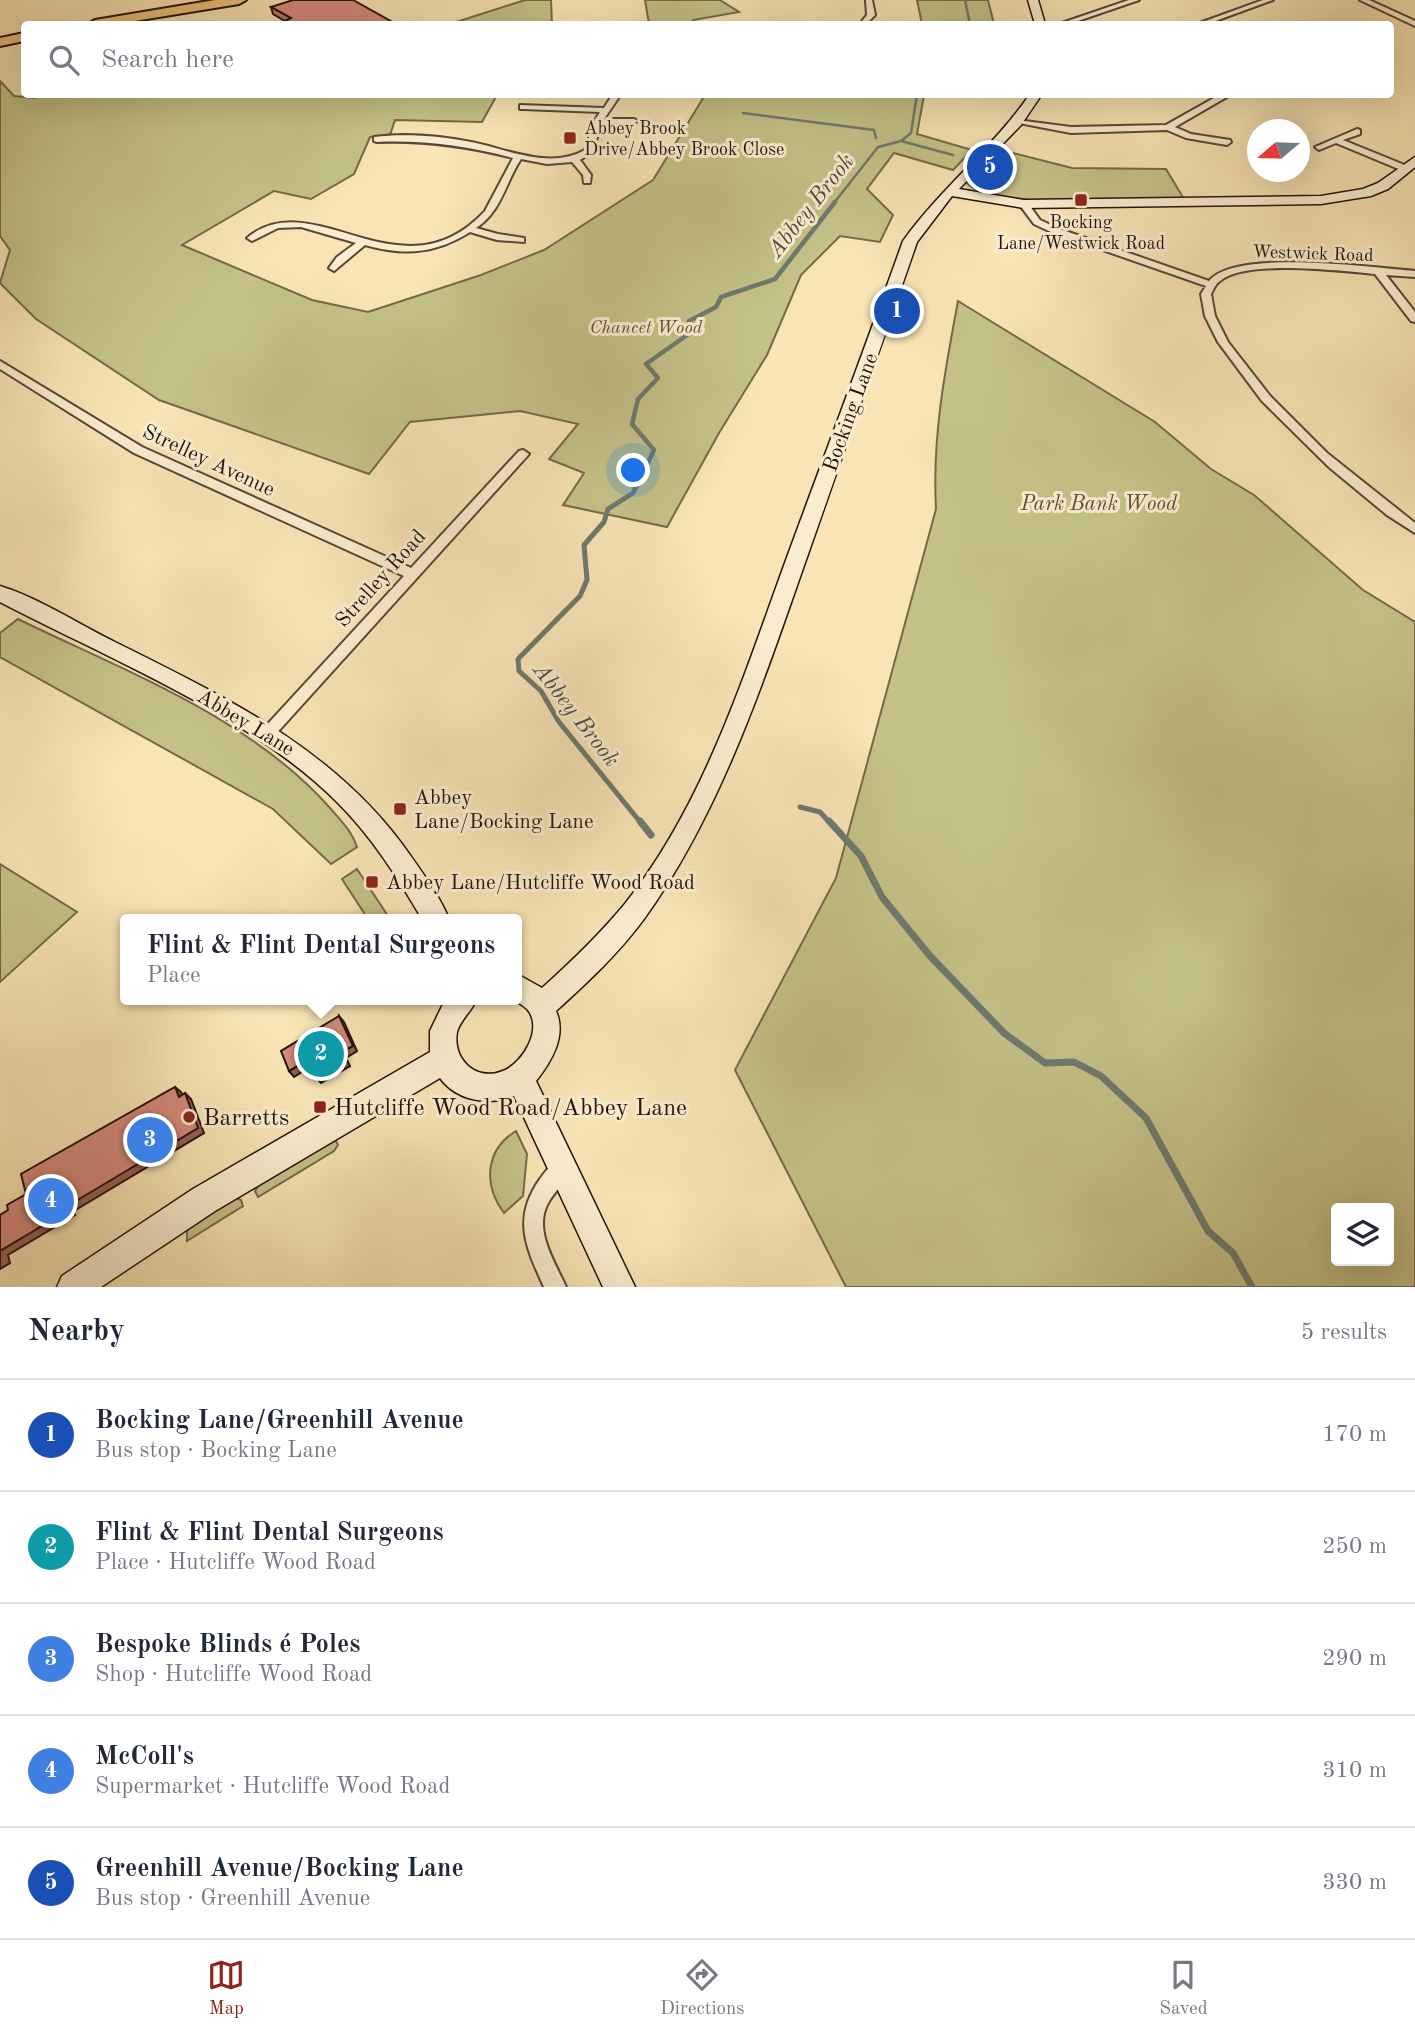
<!DOCTYPE html>
<meta charset="utf-8">
<style>
body{margin:0;font-family:"Old Standard TT",serif;background:#f2f2f3;color:#1f2937}
.controls{position:absolute;right:21px;bottom:21px;display:grid;overflow:hidden;border-radius:7px;box-shadow:0 7px 28px #0002}
.controls button{width:63px;height:63px;display:grid;place-items:center;padding:0;border:0;border-bottom:2px solid #e0e1e3;background:#fff;color:#1f2937;font:35px sans-serif}
.compass{position:absolute;left:1247px;top:119px;width:63px;height:63px;border-radius:50%;background:#fff;box-shadow:0 7px 28px #0002;rotate:251deg}
.you{position:absolute;left:634px;top:471px;width:24px;height:24px;margin:-18px;border:5px solid #fff;border-radius:50%;background:#1a73e8;box-shadow:0 0 0 10px #1a73e833}
.badge{display:grid;place-items:center;width:46px;height:46px;border-radius:50%;background:#8f2418;color:#fff;font-size:23px;font-weight:700}
.pin{position:absolute;translate:-50% -50%;border:4px solid #fff;box-shadow:0 2px 7px #0006}
.popup{position:absolute;left:120px;top:914px;width:402px;height:91px;box-sizing:border-box;display:grid;place-content:center;border-radius:7px;background:#fff;filter:drop-shadow(0 2px 5px #0005);font-size:23px;white-space:nowrap;color:#747a83}
.popup b{font-size:26px;color:#1f2937}
.popup::after{content:'';position:absolute;left:50%;top:100%;margin-left:-14px;border:14px solid transparent;border-top-color:#fff}
.list{margin:0;padding:0;list-style:none}
h2{display:flex;justify-content:space-between;align-items:center;height:91px;margin:0;padding:0 28px;font-size:30px}
h2 small{font-size:23px;font-weight:400;color:#747a83}
.list li{display:grid;grid-template-columns:46px 1fr auto;gap:21px;align-items:center;box-sizing:border-box;height:112px;padding:0 28px;border-top:2px solid #e0e1e3}
.list b{display:block;font-size:26px;white-space:nowrap}
.list p{margin:0;font-size:23px;white-space:nowrap;color:#747a83}
.list em{font-size:23px;font-style:normal;color:#747a83}
.icon{flex:none;width:38px;height:38px;fill:none;stroke:currentColor;stroke-width:2;stroke-linecap:round;stroke-linejoin:round}
.map{position:relative;flex:none;width:1415px;height:1287px;overflow:hidden}
.search{position:absolute;background:#fff;box-shadow:0 7px 28px #0002;left:21px;right:21px;top:21px;height:77px;display:flex;align-items:center;gap:18px;box-sizing:border-box;padding:0 24px;border-radius:7px;color:#747a83;font-size:26px}
.sheet{height:651px;background:#fff}
nav{display:flex;justify-content:space-around;align-items:center;box-sizing:border-box;height:98px;border-top:2px solid #e0e1e3;background:#fff;font-size:19px;color:#747a83}
nav a{display:grid;justify-items:center;gap:4px}
nav .on{color:#8f2418}
.map>svg:first-child{display:block}
.green{fill:#c4c288;stroke:#746a4a;stroke-width:2;fill-rule:evenodd}
.lines{fill:none;stroke-linecap:round;stroke-linejoin:round}
.stream-far3{stroke:#6d7a6e;stroke-width:2.5}
.stream-far2{stroke:#6d7a6e;stroke-width:4.5}
.stream-far1{stroke:#6d7a6e;stroke-width:5}
.stream{stroke:#6d7a6e;stroke-width:7}
.street-casing{stroke:#594736;stroke-width:4}
.secondary-casing{stroke:#24130b;stroke-width:3}
.highway-casing{stroke:#24130b;stroke-width:4}
.street{fill:#faedcf;fill-rule:evenodd}
.secondary{fill:#faedcf;fill-rule:evenodd}
.highway{fill:#ecc27a;fill-rule:evenodd}
.wall{fill:#b5766b;stroke:#24130b;stroke-width:2}
.shaded-wall{fill:#946057;stroke:#24130b;stroke-width:2}
.building{fill:#d3897c;stroke:#24130b;stroke-width:2}
.poi-dot{fill:#8f2418;stroke:#faedcf;stroke-width:2.5}
.labels{text-anchor:middle;stroke-width:6;stroke-linejoin:round;paint-order:stroke}
.far-poi-label{font-size:18px;fill:#24130b;stroke:#faedcf;text-anchor:start}
.far-street-label{font-size:18px;fill:#24130b;stroke:#faedcf}
.far-park-label{font-size:18px;font-style:italic;fill:#5c5037;stroke:#faedcf}
.street-label{font-size:21px;fill:#24130b;stroke:#faedcf}
.park-label{font-size:21px;font-style:italic;fill:#5c5037;stroke:#faedcf}
.poi-label{font-size:21px;fill:#24130b;stroke:#faedcf;text-anchor:start}
.water-label{font-size:23px;font-style:italic;fill:#4e4f45;stroke:#faedcf}
.near-poi-label{font-size:24px;fill:#24130b;stroke:#faedcf;text-anchor:start}
</style>
<div class="map">
<svg width="1415" height="1287" viewBox="0 0 1415 1287">
<rect width="100%" height="100%" fill="#f8e4b5"/>
<filter id="stains"><feTurbulence type="fractalNoise" baseFrequency=".00286" numOctaves="4"/><feColorMatrix values="0 0 0 0 .2 0 0 0 0 .09 0 0 0 0 .02 0 0 0 .5 -.17"/></filter>
<radialGradient id="worn" r=".72"><stop offset=".6" stop-color="#630" stop-opacity="0"/><stop offset="1" stop-color="#630" stop-opacity=".3"/></radialGradient>
<path class="green" d="M525 0H551L552 24H450Z
M645 0H720L739 12 693 20V24H649Z
M917 0H988L994 24H922Z
M0 81 14 96 35 98 42 94 497 95 482 122 395 120 390 135 370 137 354 174 311 199 274 191 182 245 312 300 368 312 481 275 544 250 653 180 705 95H924L917 134 972 150 953 170 894 153 867 189 893 215 880 242 840 236 801 275 767 355 719 433 667 527 563 505 584 473 549 459 578 424 520 411 410 422 369 474 159 400 36 319 0 283 10 250 0 236Z
M1005 151 1072 168 1166 169 1184 199C1144 199 989 211 967 183L969 178Z
M958 301 1155 422 1211 469 1254 495 1363 590 1415 622V1287H846L735 1070 836 878 936 509C932 438 945 370 958 301ZM1336 1208H1389V1261H1336Z
M18 619C124 671 250 717 330 808 341 821 352 831 357 847L331 864 273 809 0 657V633Z
M0 864 77 912 0 982Z
M357 869 390 919H368L342 879Z
M516 1131 527 1154 523 1196 504 1213C483 1185 485 1150 516 1131Z
M335 1139 338 1145 334 1151 258 1197 255 1191 260 1184Z
M236 1198 241 1200 243 1206 187 1241V1228Z"/>
<g class="lines">
<path class="stream-far3" d="M965 0 970 24
M743 113 874 130 876 138
M901 141 953 155
M834 203 878 147 901 141 911 133 917 94"/>
<path class="stream-far2" d="M644 471 654 450 632 424 638 399 658 378 646 364 690 333 689 321 716 307 721 297 775 279 835 202"/>
<path class="stream-far1" d="M800 807 820 812 830 823
M641 823 559 722 541 691 519 671 518 659 580 596 587 580 584 545 604 522 608 509 633 493 645 469"/>
<path class="stream" d="M640 821 651 835
M829 821 861 856 882 897 930 956 1004 1033 1045 1063 1074 1062 1101 1076 1146 1118 1208 1231 1233 1253 1252 1287"/>
<defs>
<path id="street" d="M866 0H872L875 15 866 24H860L867 15Z
M1129 0H1139L1069 24H1059Z
M1263 0H1273L1207 24H1197Z
M1360 0H1369L1415 21V26Z
M613 94H621L604 119H634L638 121 634 123 601 124 593 151 580 160 591 175 590 183H584L583 175 572 162 547 164 521 159C505 183 502 211 476 228L498 234 524 238V242L497 240 470 232C435 254 404 256 365 245L334 271 329 268 337 257 356 243 301 227 278 228 252 241 247 238C314 182 401 301 485 211L513 158C467 146 424 140 377 142L374 141V137C404 133 441 136 471 142 507 149 550 170 585 150L594 122 600 112 523 109H520V105L604 108Z
M1221 94H1232L1175 127 1191 134 1230 140 1231 142 1227 145 1186 138 1167 130 1071 133 1013 122 1017 120 1071 127 1166 125Z
M1357 129 1360 130V134L1343 140 1407 166V170H1401L1336 143 1319 150 1315 147Z
M1021 202H1027L1040 220 1057 228 1209 281C1235 248 1375 268 1415 271V277L1386 275 1415 312V322L1411 321 1375 274C1341 271 1246 259 1220 281 1216 283 1213 290 1211 294L1215 316 1228 342 1270 396 1327 453 1415 523V533L1387 515 1330 468 1262 401 1218 342 1205 316 1201 294 1206 286 1051 232 1034 224 1019 204Z
M0 361 142 447 411 568 519 451 523 450 529 454 274 736 269 738 264 736 262 732 264 728 404 576 134 453 0 369Z
M564 1157 571 1160 574 1167C568 1181 555 1190 548 1203 533 1230 555 1262 566 1287H544C526 1247 512 1219 540 1179 546 1170 554 1161 564 1157Z"/>
<path id="secondary" d="M1028 0H1038L1045 24H1035Z
M1030 94H1042L1021 125 959 189 1024 200 1321 196 1363 189 1378 183 1415 157V167L1388 189 1371 196 1321 204 1024 208 952 196 917 242C881 347 844 452 807 557 763 682 722 810 644 919 619 953 588 982 556 1011 567 1036 551 1062 536 1081L635 1287H603L514 1096C488 1106 457 1101 440 1078L215 1211 101 1287H57L62 1276 193 1189 430 1052V1031L445 1000H476C472 1011 460 1020 457 1032 452 1059 476 1082 503 1071 523 1063 544 1028 527 1009 523 1005 517 1002 513 1000H517V974L542 988C571 962 599 935 624 905 704 805 743 678 786 560 825 454 865 348 903 241 941 188 993 148 1030 94Z
M0 586C39 598 78 624 115 642 227 698 337 750 410 855 424 875 440 897 449 919H422C398 878 372 837 338 803 252 716 109 659 0 602Z"/>
<path id="highway" d="M215 0H246L239 4 116 24H88L95 20Z
M24 33V41L0 46V38Z"/>
</defs>
<use href="#street" class="street-casing"/>
<use href="#secondary" class="secondary-casing"/>
<use href="#highway" class="highway-casing"/>
<use href="#street" class="street"/>
<use href="#secondary" class="secondary"/>
<use href="#highway" class="highway"/>
</g>
<path class="wall" d="M271 7 396 24 285 21 273 14Z"/>
<path class="shaded-wall" d="M339 1016 344 1022 357 1051 346 1058 350 1066 321 1083 317 1078 342 1052Z
M309 1059 313 1065 294 1077 289 1071Z
M175 1087 181 1092 185 1102 179 1097Z
M185 1093 191 1099 204 1133 74 1211 75 1215 8 1255 10 1263 0 1269V1251Z"/>
<path class="building" d="M293 0H353L396 24H279L291 18 271 7Z
M339 1016 353 1046 342 1052 346 1060 317 1078 309 1059 289 1071 281 1051Z
M175 1087 179 1097 185 1093 198 1128 66 1207 67 1211 0 1251V1215L8 1210 7 1205 26 1194 21 1174Z"/>
<g class="poi-dot">
<rect x="563" y="131" width="14" height="14" rx="3.5"/>
<rect x="1074" y="193" width="14" height="14" rx="3.5"/>
<rect x="393" y="802" width="14" height="14" rx="3.5"/>
<rect x="365" y="875" width="14" height="14" rx="3.5"/>
<rect x="313" y="1100" width="14" height="14" rx="3.5"/>
<circle cx="189" cy="1117" r="7"/>
</g>
<g class="labels">
<g class="far-poi-label">
<text x="584" y="134">Abbey Brook<tspan x="584" dy="21">Drive/Abbey Brook Close</tspan></text>
<text x="1081" y="228" text-anchor="middle">Bocking<tspan x="1081" dy="21">Lane/Westwick Road</tspan></text>
</g>
<g class="far-street-label">
<text transform="translate(1313 253) rotate(2)" y="6">Westwick Road</text>
</g>
<g class="far-park-label">
<text x="646" y="333">Chancet Wood</text>
</g>
<g class="street-label">
<text transform="translate(850 412) rotate(-70)" y="7">Bocking Lane</text>
<text transform="translate(209 460) rotate(25)" y="7">Strelley Avenue</text>
<text transform="translate(380 578) rotate(-48)" y="7">Strelley Road</text>
<text transform="translate(246 722) rotate(31)" y="7">Abbey Lane</text>
</g>
<g class="park-label">
<text x="1099" y="510">Park Bank Wood</text>
</g>
<g class="poi-label">
<text x="414" y="804">Abbey<tspan x="414" dy="24">Lane/Bocking Lane</tspan></text>
<text x="386" y="889">Abbey Lane/Hutcliffe Wood Road</text>
</g>
<g class="water-label">
<text transform="translate(810 205) rotate(-52)" y="8">Abbey Brook</text>
<text transform="translate(577 714) rotate(52)" y="8">Abbey Brook</text>
</g>
<g class="near-poi-label">
<text x="334" y="1115">Hutcliffe Wood Road/Abbey Lane</text>
<text x="203" y="1125">Barretts</text>
</g>
</g>
<rect width="100%" height="100%" filter="url(#stains)"/>
<rect width="100%" height="100%" fill="url(#worn)"/>
</svg>
<div class="controls">
<button><svg class="icon" aria-label="layers" viewBox="0 0 24 24"><path d="M12 4l9 5-9 5-9-5zM3 14l9 5 9-5"/></svg></button>
</div>
<svg class="compass" viewBox="-18 -18 36 36"><path d="M0-13l5 13h-10z" fill="#e53935"/><path d="M0 13l5-13h-10z" fill="#747a83"/></svg>
<div class="you"></div>
<div class="pin badge" style="left:897px;top:311px;background:#1a4fb4">1</div>
<div class="pin badge" style="left:321px;top:1054px;background:#0f9aa8">2</div>
<div class="popup"><b>Flint &amp; Flint Dental Surgeons</b>Place</div>
<div class="pin badge" style="left:150px;top:1140px;background:#3f7fe0">3</div>
<div class="pin badge" style="left:51px;top:1201px;background:#3f7fe0">4</div>
<div class="pin badge" style="left:990px;top:167px;background:#1a4fb4">5</div>
<div class="search"><svg class="icon" aria-label="search" viewBox="0 0 24 24"><circle cx="10" cy="10" r="6"/><path d="M15 15l6 6"/></svg>Search here</div>
</div>
<section class="sheet">
<h2>Nearby<small>5 results</small></h2>
<ul class="list">
<li><span class="badge" style="background:#1a4fb4">1</span><div><b>Bocking Lane/Greenhill Avenue</b><p>Bus stop · Bocking Lane</p></div><em>170 m</em></li>
<li><span class="badge" style="background:#0f9aa8">2</span><div><b>Flint &amp; Flint Dental Surgeons</b><p>Place · Hutcliffe Wood Road</p></div><em>250 m</em></li>
<li><span class="badge" style="background:#3f7fe0">3</span><div><b>Bespoke Blinds é Poles</b><p>Shop · Hutcliffe Wood Road</p></div><em>290 m</em></li>
<li><span class="badge" style="background:#3f7fe0">4</span><div><b>McColl's</b><p>Supermarket · Hutcliffe Wood Road</p></div><em>310 m</em></li>
<li><span class="badge" style="background:#1a4fb4">5</span><div><b>Greenhill Avenue/Bocking Lane</b><p>Bus stop · Greenhill Avenue</p></div><em>330 m</em></li>
</ul>
</section>
<nav>
<a class="on"><svg class="icon" aria-label="map" viewBox="0 0 24 24"><path d="M3 6l6-2 6 2 6-2v14l-6 2-6-2-6 2zM9 4v14M15 6v14"/></svg>Map</a>
<a><svg class="icon" aria-label="directions" viewBox="0 0 24 24"><path d="M12 3l9 9-9 9-9-9zM9 14v-3h6M13 9l2 2-2 2"/></svg>Directions</a>
<a><svg class="icon" aria-label="saved" viewBox="0 0 24 24"><path d="M7 4h10v16l-5-4-5 4z"/></svg>Saved</a>
</nav>
